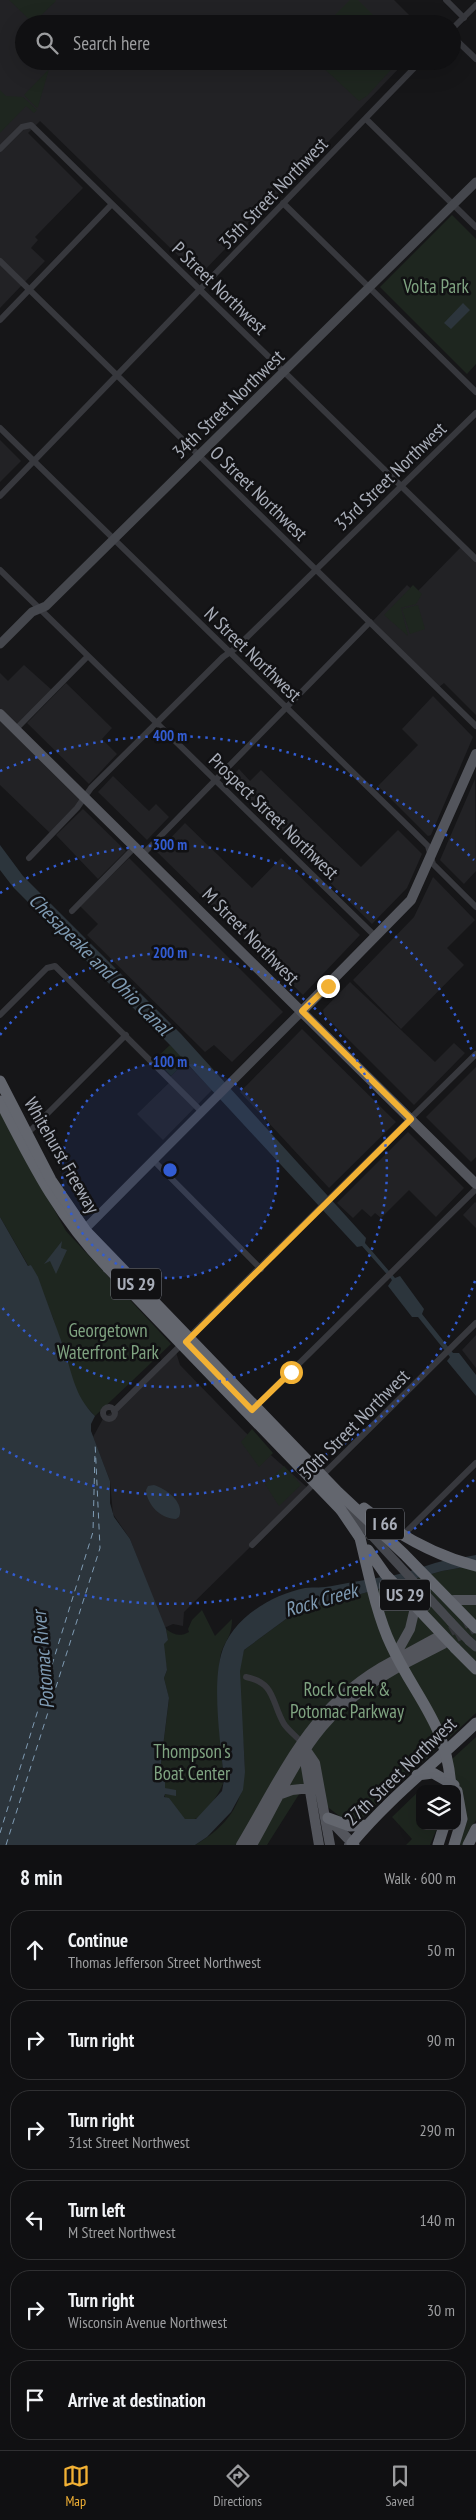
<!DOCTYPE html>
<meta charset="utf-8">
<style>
body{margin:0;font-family:"PT Sans Narrow",sans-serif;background:#1e1e20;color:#f1f3f6}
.controls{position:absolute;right:15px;bottom:15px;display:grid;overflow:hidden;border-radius:10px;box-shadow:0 5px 20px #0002}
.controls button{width:45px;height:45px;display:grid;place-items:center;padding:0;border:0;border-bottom:1px solid #303032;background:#101012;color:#f1f3f6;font:25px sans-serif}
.stop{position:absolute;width:15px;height:15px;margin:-11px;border:4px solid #f2b134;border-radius:50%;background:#fff}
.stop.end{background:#f2b134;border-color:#fff;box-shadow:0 1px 5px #0008}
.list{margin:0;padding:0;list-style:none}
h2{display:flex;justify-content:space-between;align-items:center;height:65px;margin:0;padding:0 20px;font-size:21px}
h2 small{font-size:16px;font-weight:400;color:#9c9d9f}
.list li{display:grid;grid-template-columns:32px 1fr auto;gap:15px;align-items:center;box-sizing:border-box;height:80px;margin:0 10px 10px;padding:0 10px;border:1px solid #303032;border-radius:20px}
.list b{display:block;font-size:19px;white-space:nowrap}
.list p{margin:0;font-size:16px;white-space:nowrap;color:#9c9d9f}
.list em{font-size:16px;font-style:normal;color:#9c9d9f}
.icon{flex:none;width:28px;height:28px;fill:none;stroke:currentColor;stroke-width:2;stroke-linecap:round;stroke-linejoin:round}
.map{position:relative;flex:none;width:476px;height:1845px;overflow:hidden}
.search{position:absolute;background:#101012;box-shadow:0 5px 20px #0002;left:15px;right:15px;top:15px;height:55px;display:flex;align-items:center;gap:12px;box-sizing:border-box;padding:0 18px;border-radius:28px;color:#9c9d9f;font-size:19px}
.sheet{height:605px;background:#101012}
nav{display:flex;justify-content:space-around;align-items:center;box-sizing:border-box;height:70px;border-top:1px solid #303032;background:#101012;font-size:14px;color:#9c9d9f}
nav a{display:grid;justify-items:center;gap:2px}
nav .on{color:#f2b134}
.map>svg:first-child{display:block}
.built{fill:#222225}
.green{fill:#1e261f}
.water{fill:#2c353c}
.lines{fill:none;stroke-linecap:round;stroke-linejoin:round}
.ferry{stroke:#7f9bb3;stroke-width:1;stroke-dasharray:6 5;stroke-linecap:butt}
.primary-tunnel{stroke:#333438;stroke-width:10;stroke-dasharray:10 5;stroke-linecap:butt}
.street{stroke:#37383d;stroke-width:6}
.secondary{stroke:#45474d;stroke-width:9}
.primary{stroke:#53555c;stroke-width:10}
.highway{stroke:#63666e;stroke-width:11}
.secondary-bridge{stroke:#45474d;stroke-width:9}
.highway-bridge{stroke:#63666e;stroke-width:11}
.route{stroke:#f2b134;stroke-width:6}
.ring{fill:none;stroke:#325cd3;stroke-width:2.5;stroke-dasharray:2.5 5}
.labels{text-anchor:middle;stroke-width:5;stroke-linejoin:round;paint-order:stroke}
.shield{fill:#111113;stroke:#7b7e86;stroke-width:1}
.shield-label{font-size:18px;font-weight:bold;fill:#a8adb8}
.street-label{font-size:19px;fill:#a8adb8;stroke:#111113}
.park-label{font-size:19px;fill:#7fa381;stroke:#111113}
.water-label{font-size:20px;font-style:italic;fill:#7f9bb3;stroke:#111113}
.centre{fill:#325cd3;stroke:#111113;stroke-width:2.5}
.ring-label{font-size:15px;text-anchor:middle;font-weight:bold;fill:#325cd3;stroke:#111113;stroke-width:5;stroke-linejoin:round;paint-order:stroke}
</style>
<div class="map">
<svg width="476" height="1845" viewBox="0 0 476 1845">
<rect width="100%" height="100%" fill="#161618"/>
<path class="built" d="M0 0H394L418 24H24V61H406L199 276 40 121 28 133 83 188 35 237 38 240 31 248 45 261 0 308Z
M0 440 21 461 0 482Z
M462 546 476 559V715L444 683 438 688 371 623 407 585 416 593Z
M24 665 53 691 16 729 85 797 51 834 0 785V673L8 681Z
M66 683 112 728 102 739 117 754 89 784 27 723Z
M433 696 473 737 431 835 428 836 378 786 418 745 402 729Z
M239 769 250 781 261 770 361 867 398 830 422 854 407 888 372 924 227 781Z
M113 776 149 811 156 804 169 817 147 840 98 792Z
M475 779 476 871 464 884 440 860Z
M83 809 126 851 98 879 56 835Z
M185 823 252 888 281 858 360 935 303 995 157 852Z
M129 858 283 1012 232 1062 214 1045 205 1052 87 935 98 924 80 906Z
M433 877 475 920 447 948 464 965 401 1029 353 980 414 917Z
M350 982 435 1062 454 1043 465 1053 414 1105 324 1015 323 1010Z
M302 1029 396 1122 329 1188 240 1092Z
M185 1062 212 1090 163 1140 137 1114 173 1079 170 1077Z
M476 1067V1157L471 1162 426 1117Z
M408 1132 464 1188 436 1217 409 1190 381 1218 375 1213 371 1217 362 1209 353 1218 337 1203Z
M475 1202 476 1203V1228L463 1215Z
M476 1335V1368L462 1350Z
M176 1352 180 1365 245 1432 309 1489 184 1612 183 1626 173 1624 164 1628 130 1539 113 1514 110 1481 93 1437 104 1417 114 1411Z"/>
<path class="green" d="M9 0H55L56 1 33 23Z
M350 0H358L382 24H326Z
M316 61H399L367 96 359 101Z
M49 69 38 107 37 108 24 95Z
M0 90 6 96 23 97 37 110 34 113 26 106 0 133Z
M452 215 476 239V364L467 374 380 287Z
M413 585 422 594 416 604 401 608 408 636 384 615Z
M418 605 425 629 410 634 402 609Z
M170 1045 186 1061 171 1076 155 1059Z
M0 1112 66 1231 171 1344 95 1416 83 1403 75 1389 53 1318 31 1265 29 1267 0 1217Z
M252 1429 273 1453 259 1467 241 1442Z
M284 1466 301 1485 279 1506 265 1484Z
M476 1565V1713L361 1819 351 1825 303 1788 267 1845H195C284 1794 221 1722 244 1650L286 1619 304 1610 442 1571Z
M202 1610 215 1636 232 1619C232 1640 222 1642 220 1659 216 1699 220 1740 224 1780 222 1791 199 1826 186 1820 177 1815 173 1803 165 1797V1794L176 1795 165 1788 160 1771 169 1699 164 1678 167 1670 164 1653V1643L168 1640 166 1629C174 1635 180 1637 189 1632L188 1629 192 1620Z
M476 1737V1820L463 1845H458L465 1808 461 1789 454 1779 452 1759Z
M420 1790V1826H438L430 1845H406L412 1839 392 1817Z"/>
<path class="water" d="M463 303 470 310 451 329 444 323Z
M0 845 23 876 181 1034 366 1238 365 1243 395 1278 400 1276 424 1309 422 1314 453 1353H459L476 1375V1396L447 1361 450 1357 418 1317H412L388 1286 392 1280 362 1246 357 1247 170 1045 13 887 0 870Z
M0 1217 28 1266 31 1265 38 1277C46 1300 55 1323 63 1346 72 1372 74 1396 95 1416L91 1424V1431L110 1481V1503L114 1517 130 1539 166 1629 168 1640 164 1644 167 1670 164 1678 169 1698 160 1771 165 1778V1788L176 1790V1796L165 1794 164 1797 169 1798 185 1819H196L222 1791 224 1780C221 1746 212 1689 221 1655 230 1620 270 1595 305 1588 314 1587 323 1588 332 1586 353 1582 374 1578 395 1575 408 1572 422 1567 435 1563 448 1559 462 1558 476 1555V1565L442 1571 304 1610 286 1619 244 1650 240 1671 245 1772 243 1790 231 1812 207 1837 195 1845H0Z
M62 1241 61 1248 67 1250 56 1274 50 1261 44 1264Z
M154 1485C167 1489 185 1503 179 1517L176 1519C161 1519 147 1505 146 1490L148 1486Z"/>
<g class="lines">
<path class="ferry" d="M0 1833 93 1532 95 1452
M6 1845 100 1548 95 1442"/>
<path class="primary-tunnel" d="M437 1638 474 1619
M443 1644 476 1627"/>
<path class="street" d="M446 0 464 18
M452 29 476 5
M452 36 476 59
M366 119 476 227
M0 149 22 127 31 125 476 559
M283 203 476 392
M0 261 476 726
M0 320 112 204
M0 428 414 832 428 846 433 864 476 907
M0 496 421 61
M0 570 376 937
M16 729 88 656
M143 854 370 622
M29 858 77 808 91 788 223 657 236 648 476 413
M72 911 136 846
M0 1015 47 968 55 966 202 1112
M32 1129 126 1035
M153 1160 261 1269
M255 1407 476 1189
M103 1413a6 6 0 1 1 12 0a6 6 0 1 1-12 0Z
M114 1411 476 1054
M402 1536 476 1463
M252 1545 476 1323
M246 1677C276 1683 271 1702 284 1724 289 1731 296 1736 301 1742"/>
<path class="secondary" d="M0 644 32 612 46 606 476 182
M83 1234 82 1232 302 1011
M340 1501 451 1622
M469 1641 476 1647"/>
<path class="primary" d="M0 714 476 1184
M302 1011 411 900 476 754
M454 1600H476
M400 1647 410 1629 414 1612
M401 1657 436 1638
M406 1663 443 1644
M304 1747 315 1763 330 1845
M306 1751V1767L319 1845
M281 1794 292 1790 310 1788
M329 1819 352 1843 349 1845
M241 1845C285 1771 312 1703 393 1661
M252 1845C273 1809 290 1769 315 1736 336 1708 367 1685 397 1668"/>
<path class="highway" d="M0 1101C33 1165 58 1216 108 1268
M341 1510 360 1538
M455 1648 476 1669
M417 1775 433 1773 454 1785
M328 1818 350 1826 367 1825
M354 1845 352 1843C389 1798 435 1763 476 1723
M438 1845 444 1826
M454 1845 462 1819 457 1791
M468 1845 476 1829"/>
<path class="secondary-bridge" d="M451 1622 469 1641"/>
<path class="highway-bridge" d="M0 1081 51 1180 86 1231 338 1492 404 1554 476 1628
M108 1268 341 1510
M364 1508C398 1535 433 1555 476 1566
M360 1538C368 1571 377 1616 391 1645 416 1699 448 1725 451 1789
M368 1550 385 1574 455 1648"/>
</g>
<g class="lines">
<path class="route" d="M291 1372 252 1410 186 1342 411 1119 302 1011 328 986"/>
</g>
<circle cx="170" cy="1170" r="108" fill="#325cd3" fill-opacity=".12"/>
<g class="ring">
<circle cx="170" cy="1170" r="108"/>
<path d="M0 1035A217 217 0 1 1 0 1305"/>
<path d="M475 1281A325 325 0 0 1 0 1447M0 893A325 325 0 0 1 475 1059"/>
<path d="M474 1480A434 434 0 0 1 0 1569M0 771A434 434 0 0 1 474 860"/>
</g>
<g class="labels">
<g class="shield">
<rect x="111" y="1268.5" width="50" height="31" rx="4"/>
<rect x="366" y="1508.5" width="38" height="31" rx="4"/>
<rect x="380" y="1579.5" width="50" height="31" rx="4"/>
</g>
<g class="shield-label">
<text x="136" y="1290">US 29</text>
<text x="385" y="1530">I 66</text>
<text x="405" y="1601">US 29</text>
</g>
<g class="street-label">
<text transform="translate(273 193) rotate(-46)" y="7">35th Street Northwest</text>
<text transform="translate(220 288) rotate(44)" y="7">P Street Northwest</text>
<text transform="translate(228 404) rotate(-44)" y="7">34th Street Northwest</text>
<text transform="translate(390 476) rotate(-44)" y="7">33rd Street Northwest</text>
<text transform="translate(259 493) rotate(44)" y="7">O Street Northwest</text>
<text transform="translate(253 654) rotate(44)" y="7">N Street Northwest</text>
<text transform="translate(274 816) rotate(44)" y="7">Prospect Street Northwest</text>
<text transform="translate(251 936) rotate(45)" y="7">M Street Northwest</text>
<text transform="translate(62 1155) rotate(60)" y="7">Whitehurst Freeway</text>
<text transform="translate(354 1424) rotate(-45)" y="7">30th Street Northwest</text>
<text transform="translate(400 1771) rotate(-44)" y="7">27th Street Northwest</text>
</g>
<g class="park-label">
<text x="436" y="293">Volta Park</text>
<text x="108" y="1337">Georgetown<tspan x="108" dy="22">Waterfront Park</tspan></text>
<text x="347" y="1696">Rock Creek &amp;<tspan x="347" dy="22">Potomac Parkway</tspan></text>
<text x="192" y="1758">Thompson's<tspan x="192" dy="22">Boat Center</tspan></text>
</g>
<g class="water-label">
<text transform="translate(100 964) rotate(45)" y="7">Chesapeake and Ohio Canal</text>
<text transform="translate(321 1600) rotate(-16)" y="7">Rock Creek</text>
<text transform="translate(43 1660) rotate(-95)" y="7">Potomac River</text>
</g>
</g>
<circle cx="170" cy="1170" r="8" class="centre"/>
<g class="ring-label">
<text x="170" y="741">400 m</text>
<text x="170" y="850">300 m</text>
<text x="170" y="958">200 m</text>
<text x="170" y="1067">100 m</text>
</g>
</svg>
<div class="controls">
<button><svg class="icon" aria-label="layers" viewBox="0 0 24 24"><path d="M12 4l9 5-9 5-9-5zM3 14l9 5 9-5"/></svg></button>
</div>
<div class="stop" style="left:291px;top:1372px"></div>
<div class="stop end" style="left:328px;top:986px"></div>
<div class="search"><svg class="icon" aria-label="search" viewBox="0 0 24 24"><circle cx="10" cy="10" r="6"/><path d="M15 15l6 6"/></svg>Search here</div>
</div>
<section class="sheet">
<h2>8 min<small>Walk · 600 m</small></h2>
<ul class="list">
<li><svg class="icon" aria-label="ahead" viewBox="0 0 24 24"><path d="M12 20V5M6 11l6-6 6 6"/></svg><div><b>Continue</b><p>Thomas Jefferson Street Northwest</p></div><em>50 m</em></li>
<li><svg class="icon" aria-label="right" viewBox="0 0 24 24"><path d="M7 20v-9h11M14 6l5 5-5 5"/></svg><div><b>Turn right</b></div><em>90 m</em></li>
<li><svg class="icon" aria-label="right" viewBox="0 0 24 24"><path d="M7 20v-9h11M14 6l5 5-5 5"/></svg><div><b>Turn right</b><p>31st Street Northwest</p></div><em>290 m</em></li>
<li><svg class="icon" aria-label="left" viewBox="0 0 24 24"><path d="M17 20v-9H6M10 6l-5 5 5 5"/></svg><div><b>Turn left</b><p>M Street Northwest</p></div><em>140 m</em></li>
<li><svg class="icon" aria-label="right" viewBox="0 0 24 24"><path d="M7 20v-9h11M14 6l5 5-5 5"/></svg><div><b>Turn right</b><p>Wisconsin Avenue Northwest</p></div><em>30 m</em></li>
<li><svg class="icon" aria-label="arrive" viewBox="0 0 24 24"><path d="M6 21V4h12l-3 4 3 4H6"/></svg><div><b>Arrive at destination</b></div></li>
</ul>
</section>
<nav>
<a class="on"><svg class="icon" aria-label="map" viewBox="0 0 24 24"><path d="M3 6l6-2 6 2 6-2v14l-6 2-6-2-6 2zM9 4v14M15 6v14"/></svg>Map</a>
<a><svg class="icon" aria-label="directions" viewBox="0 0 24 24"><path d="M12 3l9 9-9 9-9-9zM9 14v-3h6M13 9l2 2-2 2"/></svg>Directions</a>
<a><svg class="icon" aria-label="saved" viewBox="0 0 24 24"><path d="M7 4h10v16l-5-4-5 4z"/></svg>Saved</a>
</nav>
